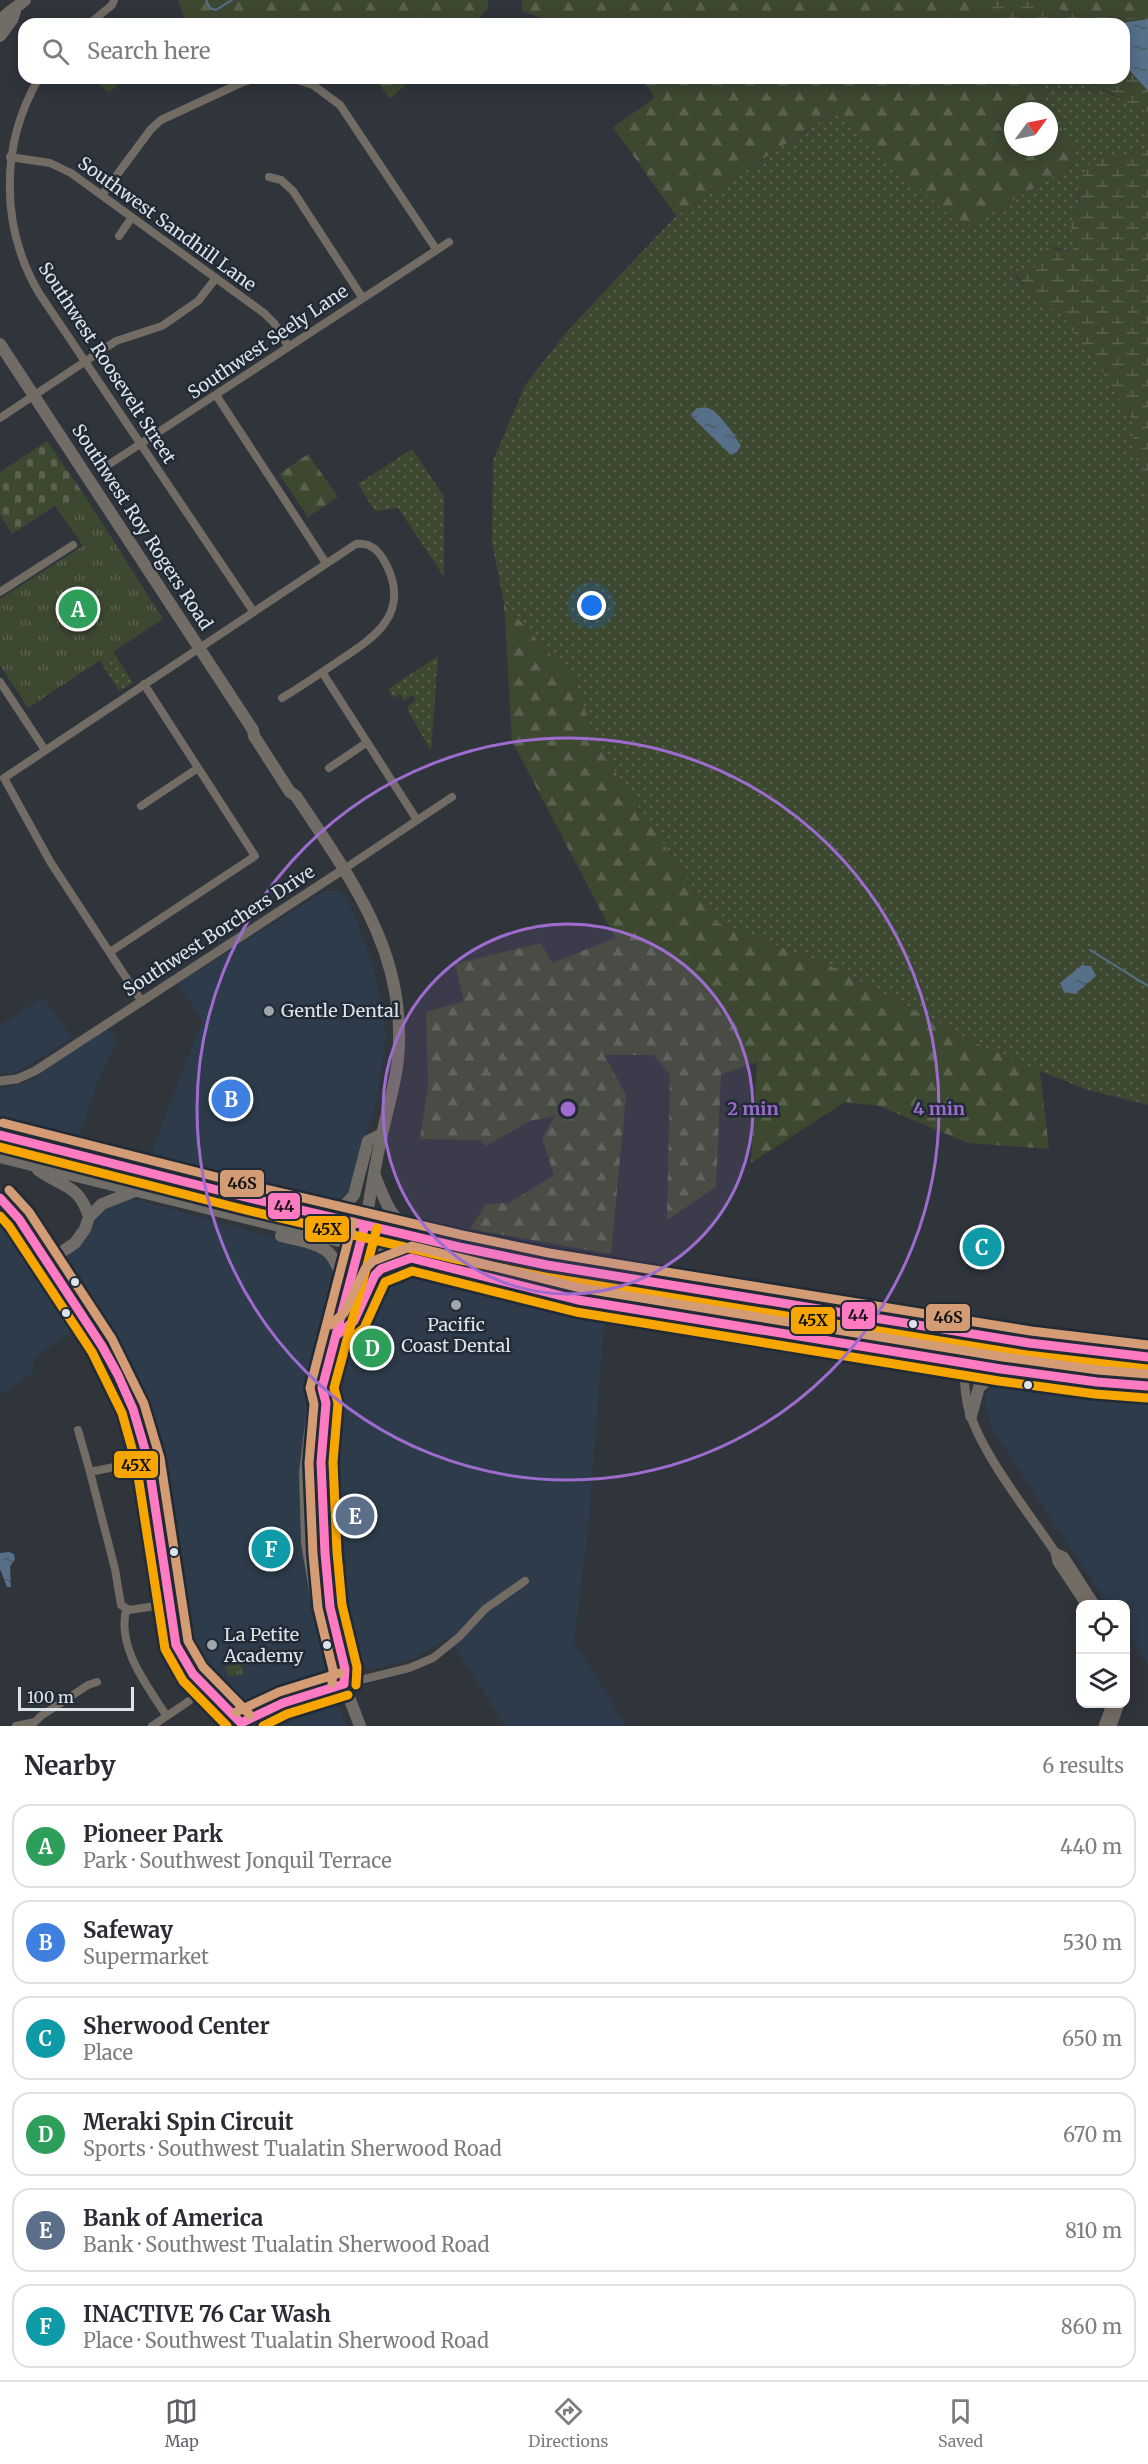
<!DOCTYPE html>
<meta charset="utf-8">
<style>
body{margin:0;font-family:Merriweather,serif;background:#f2f2f3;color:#2b2b33}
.controls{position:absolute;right:18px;bottom:18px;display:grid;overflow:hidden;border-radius:12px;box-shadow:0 3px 15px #0003}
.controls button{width:54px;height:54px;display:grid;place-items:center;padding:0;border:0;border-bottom:2px solid #e1e1e2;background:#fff;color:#2b2b33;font:30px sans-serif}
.compass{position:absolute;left:1004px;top:102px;width:54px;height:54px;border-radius:50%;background:#fff;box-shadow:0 3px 15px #0003;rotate:57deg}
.scale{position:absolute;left:18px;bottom:15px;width:116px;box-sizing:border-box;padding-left:6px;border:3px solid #dde3eb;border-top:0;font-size:16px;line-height:21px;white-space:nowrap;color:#dde3eb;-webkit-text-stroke:4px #212a35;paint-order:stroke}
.you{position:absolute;left:592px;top:606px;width:21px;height:21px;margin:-15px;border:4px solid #fff;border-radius:50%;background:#1a73e8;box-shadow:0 0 0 9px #1a73e833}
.badge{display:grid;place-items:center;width:39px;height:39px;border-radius:50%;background:#60626a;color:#fff;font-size:20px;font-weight:700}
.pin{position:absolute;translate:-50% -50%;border:3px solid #fff;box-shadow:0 2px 6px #0006}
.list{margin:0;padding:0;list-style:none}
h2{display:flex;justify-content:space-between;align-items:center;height:78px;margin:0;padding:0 24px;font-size:26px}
h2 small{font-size:20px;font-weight:400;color:#7c7c81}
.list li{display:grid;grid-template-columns:39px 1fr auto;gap:18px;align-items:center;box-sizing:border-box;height:84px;margin:0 12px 12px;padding:0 12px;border:2px solid #e1e1e2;border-radius:18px}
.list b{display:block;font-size:22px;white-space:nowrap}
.list p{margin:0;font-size:20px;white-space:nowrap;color:#7c7c81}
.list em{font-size:20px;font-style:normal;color:#7c7c81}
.icon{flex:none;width:33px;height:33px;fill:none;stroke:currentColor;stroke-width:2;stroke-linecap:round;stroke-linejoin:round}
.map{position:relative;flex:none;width:1148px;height:1726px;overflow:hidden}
.search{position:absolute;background:#fff;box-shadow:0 3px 15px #0003;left:18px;right:18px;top:18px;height:66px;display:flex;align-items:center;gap:15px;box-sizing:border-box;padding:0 21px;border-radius:18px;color:#7c7c81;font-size:22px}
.sheet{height:654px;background:#fff}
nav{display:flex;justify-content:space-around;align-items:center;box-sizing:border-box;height:84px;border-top:2px solid #e1e1e2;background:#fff;font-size:16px;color:#7c7c81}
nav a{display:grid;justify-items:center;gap:3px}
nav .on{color:#60626a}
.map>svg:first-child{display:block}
.built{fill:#2d3b4a}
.grass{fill:url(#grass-dots)}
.forest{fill:url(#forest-firs);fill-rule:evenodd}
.wetland{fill:url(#wetland-marsh)}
.cemetery{fill:url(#cemetery-stones)}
.park{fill:url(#park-tufts)}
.water{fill:url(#water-ripples)}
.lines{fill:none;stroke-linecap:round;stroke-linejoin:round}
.stream{stroke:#577089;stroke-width:2}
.minor{stroke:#726c65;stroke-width:8}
.tertiary{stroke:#726c65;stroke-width:9}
.primary{stroke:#726c66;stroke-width:12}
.trunk{stroke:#706c67;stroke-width:12}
.bus-1-casing{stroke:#212a35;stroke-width:14}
.bus-2-casing{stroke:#212a35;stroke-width:14}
.bus-3-casing{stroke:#212a35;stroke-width:14}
.bus-1{stroke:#fe7ac1;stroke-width:9}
.bus-2{stroke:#f7a600;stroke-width:9}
.bus-3{stroke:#d39c74;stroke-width:9}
.ring{fill:none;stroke:#9d6cce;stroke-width:3}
.poi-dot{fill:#a0a6ad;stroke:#212a35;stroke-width:2}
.bus-dot{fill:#dde3eb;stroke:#212a35;stroke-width:2}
.labels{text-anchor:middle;stroke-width:5;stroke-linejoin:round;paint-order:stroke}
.street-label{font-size:18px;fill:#dde3eb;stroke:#212a35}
.poi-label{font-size:18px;fill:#dde3eb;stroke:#212a35;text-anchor:start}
.centre{fill:#9d6cce;stroke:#212a35;stroke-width:3}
.ring-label{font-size:18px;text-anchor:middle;font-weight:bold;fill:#9d6cce;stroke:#212a35;stroke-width:5;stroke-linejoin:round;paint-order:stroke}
.line-badge{stroke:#212a35;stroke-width:2}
.pale-badge-label{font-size:16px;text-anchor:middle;font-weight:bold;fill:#111}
</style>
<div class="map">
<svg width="1148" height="1726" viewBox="0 0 1148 1726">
<defs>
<pattern id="grass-dots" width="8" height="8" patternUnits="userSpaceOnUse" patternTransform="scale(1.5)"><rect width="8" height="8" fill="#3d4831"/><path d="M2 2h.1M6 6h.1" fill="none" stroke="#59624f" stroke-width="1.8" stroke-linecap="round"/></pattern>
<pattern id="forest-firs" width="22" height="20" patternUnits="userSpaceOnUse" patternTransform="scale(1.5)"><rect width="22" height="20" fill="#3d4831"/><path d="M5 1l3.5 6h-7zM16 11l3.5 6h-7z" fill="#59624f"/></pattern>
<pattern id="wetland-marsh" width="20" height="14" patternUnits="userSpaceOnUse" patternTransform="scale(1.5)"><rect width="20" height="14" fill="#3d4831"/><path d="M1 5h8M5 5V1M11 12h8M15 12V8" fill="none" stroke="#59624f"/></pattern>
<pattern id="cemetery-stones" width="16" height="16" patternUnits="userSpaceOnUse" patternTransform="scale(1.5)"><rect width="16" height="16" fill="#3d4831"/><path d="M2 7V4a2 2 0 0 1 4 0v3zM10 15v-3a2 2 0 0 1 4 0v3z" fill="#59624f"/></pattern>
<pattern id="park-tufts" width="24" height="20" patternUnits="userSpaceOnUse" patternTransform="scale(1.5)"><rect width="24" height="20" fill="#3d4831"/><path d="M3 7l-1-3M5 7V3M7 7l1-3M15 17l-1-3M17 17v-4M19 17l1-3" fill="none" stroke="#59624f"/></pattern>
<pattern id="water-ripples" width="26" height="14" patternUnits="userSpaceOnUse" patternTransform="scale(1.5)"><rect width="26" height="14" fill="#577089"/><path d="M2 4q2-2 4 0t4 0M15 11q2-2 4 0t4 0" fill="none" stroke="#4c5a68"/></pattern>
</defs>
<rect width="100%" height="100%" fill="#2f353b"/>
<path class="built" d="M325 891H336L343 895 354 914 371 960 379 990 386 1037 378 1094 349 1193 334 1202H321L149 1159 202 1021 178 983Z
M43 997 72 1038 19 1071 10 1074 0 1073V1025Z
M107 1029 117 1041 95 1088 78 1142 0 1122V1089L28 1082Z
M125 1199H135L316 1249 326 1254 337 1277 311 1385 306 1422 307 1579 325 1663V1675L316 1684 291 1690 248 1709H242L236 1706 198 1669 182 1642 156 1465 147 1429 134 1392 117 1358 63 1270 65 1258 85 1238 102 1210Z
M0 1208 80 1327 35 1357 32 1374 0 1395Z
M401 1266 604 1324 589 1520 574 1642 627 1726H505L448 1637 414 1659 369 1670 357 1662 344 1604 331 1499 335 1431 346 1367 370 1277Z
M992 1386 1148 1405V1666L1126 1633V1604H1107L991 1427 984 1400 988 1390Z
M326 1698 337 1705 347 1726H252Z"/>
<path class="grass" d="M1033 78H1062L1072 84 1094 86 1148 112V150H1142L1130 156 1102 154C1083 170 1076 182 1079 208 1065 224 1078 232 1076 247L1071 251 1052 247 1037 261 1036 267 1033 269H1017L1016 277 1029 290 1032 301 1059 311 1079 341 1091 354 1134 423 1132 451 1148 482V1105L1088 1090 999 1055 835 968 716 922 600 750 575 682 504 603 492 543 493 460 526 384 569 329 676 216 838 110 963 229 1080 161Z
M412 449 444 496V577L398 508 375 511 358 484Z
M113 652 133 683 119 691 100 661Z
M438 656 431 751 408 711V706L416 701 413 695 403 701 400 694 394 698 388 689Z"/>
<path class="forest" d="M178 0H488V9L472 24H186Z
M522 0H988L1002 24H557L522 11Z
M1027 0H1148V19L1078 15Z
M105 78H125L109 92 98 84Z
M374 78H413L390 99Z
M642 78H1033L1080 161 963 229 837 110 676 216 613 127 655 98ZM1013 111H1049V147H1013Z
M308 454 338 497 308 517 279 474Z
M504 603 575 682 600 750 716 922 835 968 976 1043 1040 1071 1049 1149 968 1143 879 1106 845 1102 751 1163 757 1062 721 1074 716 1187 667 1220 670 1075 654 1055H604L626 1095 611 1254 470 1229 486 1204 509 1203 554 1175 542 1138 555 1116 530 1121 486 1146 480 1140 420 1139 428 1086 426 1012 464 1001 455 964 541 943 552 963 615 938 512 741Z"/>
<path class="wetland" d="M988 0H1027L1078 15 1147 19 1115 24H1002Z
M1124 64 1148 91V112C1134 108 1122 98 1109 92 1094 85 1077 86 1062 78H1124Z
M1142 150H1148V482L1132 451 1134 423 1091 354 1079 341 1059 311 1032 301 1029 290 1015 273 1017 269H1033L1036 267 1037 261 1047 248 1071 251 1076 247 1077 241 1071 230V221L1079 208V183L1088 166 1102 154 1130 156Z"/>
<path class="cemetery" d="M47 441 85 496 68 508 55 506 12 534 0 515V472Z"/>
<path class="park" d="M85 496 163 619 28 708 0 665V599L83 546 55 506 68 508Z
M241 1664 243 1674 228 1676 226 1666Z"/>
<path class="water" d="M1148 19V91L1124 64V24H1115Z
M697 408C701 408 704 407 708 408 718 410 736 437 741 446L737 452 731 455 690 415Z
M1082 965 1091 966 1096 976 1075 994 1064 992 1060 983Z
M9 1552 14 1554 15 1560 10 1566 11 1587H7L0 1569V1553Z"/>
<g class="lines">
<path class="stream" d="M206 0 210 8 216 10 232 0
M1090 950 1148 986"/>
<path class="minor" d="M89 24 112 5 114 0
M39 78C0 144 0 227 39 293L253 611
M291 78 313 85 340 105 436 249
M10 157 50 163 71 173 264 313 274 323 288 346
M269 177 281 180 293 191 362 297
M102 195 151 129 161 120 243 82 259 78
M119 236 132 217
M216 395 326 563
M0 418 116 341 162 326 198 301 216 278
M105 467 449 242
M0 592 73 545
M322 672 417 820
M0 682 45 750
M329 768 366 743
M141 806 198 768
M344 869 452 797
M110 952 255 856 144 684
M142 1002 51 863 4 778 356 544C372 542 380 552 387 566 410 614 375 637 340 660 321 673 302 686 282 698
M78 1430 90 1472
M148 1460 90 1472 115 1569 121 1605 129 1610 169 1604
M126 1610C117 1648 147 1685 166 1715
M344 1684 409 1668 433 1658 459 1637 485 1609 525 1581
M16 1726 35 1722 41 1716 88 1685 97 1682
M152 1726 189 1701"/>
<path class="tertiary" d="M0 1081 17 1079 35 1071 344 869
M0 1198 19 1219 102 1346 118 1375 133 1409 148 1460 176 1645 193 1674 241 1723
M967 1334C965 1358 962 1382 968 1407 979 1451 1029 1513 1055 1552L1057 1562 1085 1604
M1055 1552 1064 1556 1095 1604
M237 1726 283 1703 344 1684
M1103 1726 1111 1704
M1112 1726 1120 1704"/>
<path class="primary" d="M0 21C7 12 16 8 25 0
M0 36 12 20 15 11
M0 344 253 730 254 736 290 792 296 796C350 878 408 953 398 1058 396 1082 389 1103 384 1126 376 1158 371 1192 365 1225"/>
<path class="trunk" d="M0 1135 245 1197 459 1247 547 1265 1029 1343 1148 1357
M0 1157 578 1300 1001 1369 1097 1382 1148 1386
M38 1170C63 1188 79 1184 89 1217
M374 1174C382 1191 387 1212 402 1223L465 1237 478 1250
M325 1215 346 1204 354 1195 368 1141 382 1134
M281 1236C330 1248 331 1244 347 1293
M47 1262 75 1243 85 1229 89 1217 102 1204 135 1191
M338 1334 354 1321 375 1275 381 1269 410 1259
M322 1388 326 1403 321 1467 330 1607 345 1669 344 1684 360 1726
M971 1416 979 1387 1001 1369
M313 1496 316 1526 321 1540
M344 1684 333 1671 318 1608 307 1543 305 1472 314 1400 322 1388 336 1341 365 1225"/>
<defs>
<path id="bus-1" d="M0 1135 245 1197 459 1247 547 1265 1029 1343 1148 1357
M0 1198 19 1219 102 1346 118 1375 133 1409 148 1460 176 1645 193 1674 241 1723
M338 1334 354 1321 375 1275 381 1269 411 1258 578 1300 1001 1369 1097 1382 1148 1386
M344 1684 345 1669 330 1607 325 1553 321 1462 326 1403 322 1388 365 1225
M241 1723 283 1703 344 1684"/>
<path id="bus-2" d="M0 1147 242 1209 456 1259 545 1277 1027 1355 1147 1369
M0 1216 9 1226 92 1352 122 1413 136 1463 165 1649 183 1681 227 1726
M346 1343 364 1328 385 1282 412 1271 576 1312 999 1381 1095 1394 1147 1398
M356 1685 357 1667 342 1605 337 1552 333 1462 338 1403 334 1388 377 1228
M263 1726 287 1714 348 1695"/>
<path id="bus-3" d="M3 1123 248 1185 462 1235 549 1253 1031 1331 1148 1345
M9 1190 29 1212 112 1339 144 1404 160 1458 188 1641 203 1667 250 1715
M330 1325 344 1313 365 1269 373 1261 412 1246 580 1288 1003 1357 1098 1370 1148 1374
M332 1683 333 1670 318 1608 313 1554 309 1463 314 1404 310 1388 353 1222
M236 1712 279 1692 340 1673"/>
</defs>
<use href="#bus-1" class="bus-1-casing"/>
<use href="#bus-2" class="bus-2-casing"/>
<use href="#bus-3" class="bus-3-casing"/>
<use href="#bus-1" class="bus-1"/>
<use href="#bus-2" class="bus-2"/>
<use href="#bus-3" class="bus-3"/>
</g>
<circle cx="568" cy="1109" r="185" fill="#9d6cce" fill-opacity=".12"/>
<g class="ring">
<circle cx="568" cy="1109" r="185"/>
<circle cx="568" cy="1109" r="371"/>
</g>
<g class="poi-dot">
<circle cx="269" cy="1011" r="6"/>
<circle cx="456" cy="1305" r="6"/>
<circle cx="212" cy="1645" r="6"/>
</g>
<g class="bus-dot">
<circle cx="75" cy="1282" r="5"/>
<circle cx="66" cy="1313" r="5"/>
<circle cx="913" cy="1324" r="5"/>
<circle cx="1028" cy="1385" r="5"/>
<circle cx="174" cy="1552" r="5"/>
<circle cx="327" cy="1645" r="5"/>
</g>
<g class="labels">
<g class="street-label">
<text transform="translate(167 224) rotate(36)" y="6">Southwest Sandhill Lane</text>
<text transform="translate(268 342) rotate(-34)" y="6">Southwest Seely Lane</text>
<text transform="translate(107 363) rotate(57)" y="6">Southwest Roosevelt Street</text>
<text transform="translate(142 527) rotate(57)" y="6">Southwest Roy Rogers Road</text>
<text transform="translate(219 931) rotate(-33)" y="6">Southwest Borchers Drive</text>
</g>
<g class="poi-label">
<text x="281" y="1017">Gentle Dental</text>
<text x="456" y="1331" text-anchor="middle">Pacific<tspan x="456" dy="21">Coast Dental</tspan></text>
<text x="224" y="1641">La Petite<tspan x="224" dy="21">Academy</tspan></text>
</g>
</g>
<circle cx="568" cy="1109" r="9" class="centre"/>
<g class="ring-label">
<text x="753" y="1115">2 min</text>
<text x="939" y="1115">4 min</text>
</g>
<g class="line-badge">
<rect x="219" y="1169" width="46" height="29" rx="6" fill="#d39c74"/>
<rect x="267" y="1192" width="34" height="28" rx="6" fill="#fe7ac1"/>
<rect x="304" y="1215" width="46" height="28" rx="6" fill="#f7a600"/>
<rect x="841" y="1301" width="35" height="29" rx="6" fill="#fe7ac1"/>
<rect x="925" y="1303" width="46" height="29" rx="6" fill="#d39c74"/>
<rect x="790" y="1306" width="46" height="29" rx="6" fill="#f7a600"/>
<rect x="113" y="1450" width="46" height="29" rx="6" fill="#f7a600"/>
</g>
<g class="pale-badge-label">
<text x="242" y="1189">46S</text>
<text x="284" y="1212">44</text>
<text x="327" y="1235">45X</text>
<text x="858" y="1321">44</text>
<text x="948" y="1323">46S</text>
<text x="813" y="1326">45X</text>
<text x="136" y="1471">45X</text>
</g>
</svg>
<div class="controls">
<button><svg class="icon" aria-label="locate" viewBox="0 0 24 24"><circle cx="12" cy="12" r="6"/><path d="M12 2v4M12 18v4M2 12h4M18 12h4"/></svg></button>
<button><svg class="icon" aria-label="layers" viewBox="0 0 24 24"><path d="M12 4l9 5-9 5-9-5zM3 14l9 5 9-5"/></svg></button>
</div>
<svg class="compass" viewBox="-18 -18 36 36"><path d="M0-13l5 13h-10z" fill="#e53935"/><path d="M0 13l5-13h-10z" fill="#7c7c81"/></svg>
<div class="scale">100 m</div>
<div class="you"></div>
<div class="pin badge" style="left:78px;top:609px;background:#2e9e5b">A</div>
<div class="pin badge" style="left:231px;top:1099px;background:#3f7fe0">B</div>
<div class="pin badge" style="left:982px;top:1247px;background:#0f9aa8">C</div>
<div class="pin badge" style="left:372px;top:1348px;background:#2e9e5b">D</div>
<div class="pin badge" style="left:355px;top:1516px;background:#5c6f8a">E</div>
<div class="pin badge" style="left:271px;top:1549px;background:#0f9aa8">F</div>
<div class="search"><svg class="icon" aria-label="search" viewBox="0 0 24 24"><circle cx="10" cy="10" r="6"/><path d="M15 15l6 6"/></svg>Search here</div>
</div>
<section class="sheet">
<h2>Nearby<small>6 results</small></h2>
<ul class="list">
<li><span class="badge" style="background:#2e9e5b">A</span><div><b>Pioneer Park</b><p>Park · Southwest Jonquil Terrace</p></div><em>440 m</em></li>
<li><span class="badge" style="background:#3f7fe0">B</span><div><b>Safeway</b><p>Supermarket</p></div><em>530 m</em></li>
<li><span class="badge" style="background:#0f9aa8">C</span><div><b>Sherwood Center</b><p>Place</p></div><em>650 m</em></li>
<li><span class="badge" style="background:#2e9e5b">D</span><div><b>Meraki Spin Circuit</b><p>Sports · Southwest Tualatin Sherwood Road</p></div><em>670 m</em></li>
<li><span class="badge" style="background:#5c6f8a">E</span><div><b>Bank of America</b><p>Bank · Southwest Tualatin Sherwood Road</p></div><em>810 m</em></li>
<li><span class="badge" style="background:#0f9aa8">F</span><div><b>INACTIVE 76 Car Wash</b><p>Place · Southwest Tualatin Sherwood Road</p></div><em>860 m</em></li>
</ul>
</section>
<nav>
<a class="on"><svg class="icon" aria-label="map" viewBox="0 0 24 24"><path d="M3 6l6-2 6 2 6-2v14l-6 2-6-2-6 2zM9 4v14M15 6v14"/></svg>Map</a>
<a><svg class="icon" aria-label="directions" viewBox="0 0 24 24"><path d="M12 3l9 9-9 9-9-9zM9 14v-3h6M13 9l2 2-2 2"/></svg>Directions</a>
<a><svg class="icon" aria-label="saved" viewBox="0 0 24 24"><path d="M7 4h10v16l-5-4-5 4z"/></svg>Saved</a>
</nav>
